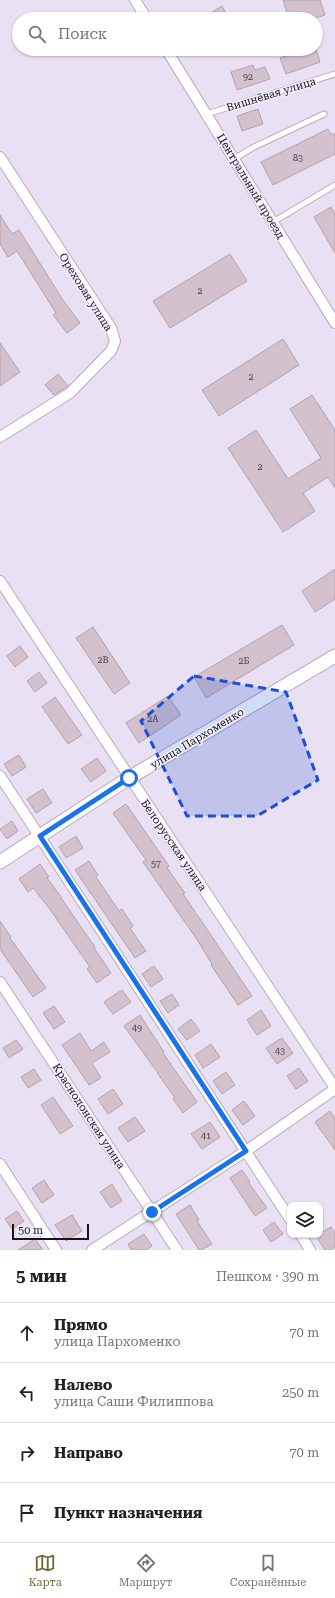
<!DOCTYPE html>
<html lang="ru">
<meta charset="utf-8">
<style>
body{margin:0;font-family:"Roboto Serif",serif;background:#f2f2f2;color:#202124}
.controls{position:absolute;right:12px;bottom:12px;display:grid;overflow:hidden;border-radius:8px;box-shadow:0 1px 3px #0004}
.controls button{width:36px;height:36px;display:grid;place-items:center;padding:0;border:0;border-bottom:1px solid #e0e0e0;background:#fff;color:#202124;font:20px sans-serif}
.scale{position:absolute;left:12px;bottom:10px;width:77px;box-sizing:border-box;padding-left:4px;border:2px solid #18151b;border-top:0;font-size:11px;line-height:14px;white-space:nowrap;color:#18151b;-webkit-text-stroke:3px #f5effd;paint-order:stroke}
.stop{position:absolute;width:12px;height:12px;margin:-9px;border:3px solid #1a73e8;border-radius:50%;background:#fff}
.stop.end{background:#1a73e8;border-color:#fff;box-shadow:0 1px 4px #0008}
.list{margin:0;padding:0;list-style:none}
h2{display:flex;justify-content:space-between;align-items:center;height:52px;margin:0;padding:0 16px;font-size:17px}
h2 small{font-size:13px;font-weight:400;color:#757577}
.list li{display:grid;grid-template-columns:26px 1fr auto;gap:12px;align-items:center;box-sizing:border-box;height:60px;padding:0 16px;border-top:1px solid #e0e0e0}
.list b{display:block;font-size:15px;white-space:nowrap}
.list p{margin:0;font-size:13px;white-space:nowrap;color:#757577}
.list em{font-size:13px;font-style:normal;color:#757577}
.icon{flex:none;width:22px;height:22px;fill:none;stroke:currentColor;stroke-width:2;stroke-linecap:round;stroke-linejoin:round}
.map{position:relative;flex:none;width:335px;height:1250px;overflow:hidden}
.search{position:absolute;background:#fff;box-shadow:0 1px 3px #0004;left:12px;right:12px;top:12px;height:44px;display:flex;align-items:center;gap:10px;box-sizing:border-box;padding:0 14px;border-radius:22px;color:#757577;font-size:15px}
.sheet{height:292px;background:#fff}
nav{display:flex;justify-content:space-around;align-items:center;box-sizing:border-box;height:56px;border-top:1px solid #e0e0e0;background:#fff;font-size:11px;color:#757577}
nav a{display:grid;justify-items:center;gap:2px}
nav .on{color:#726734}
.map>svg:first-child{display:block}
.building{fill:#d3c2ce;stroke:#b3a2ae}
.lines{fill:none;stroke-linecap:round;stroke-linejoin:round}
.service-casing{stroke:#b5adbe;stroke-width:7}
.minor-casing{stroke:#b5adbe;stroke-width:12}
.tertiary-casing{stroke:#b5adbe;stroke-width:15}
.service{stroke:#fff;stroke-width:5}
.minor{stroke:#fff;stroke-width:10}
.tertiary{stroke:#fff;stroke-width:13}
.route{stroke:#1a73e8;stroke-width:5}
.marked{fill:#1d4ed8;fill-opacity:0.2;stroke:#1d4ed8;stroke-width:3;stroke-dasharray:8 5;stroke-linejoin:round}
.labels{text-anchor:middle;stroke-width:3;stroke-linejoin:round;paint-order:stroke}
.number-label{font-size:9px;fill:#474048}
.street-label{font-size:11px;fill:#18151b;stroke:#f5effd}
</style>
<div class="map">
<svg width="335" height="1250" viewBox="0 0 335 1250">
<rect width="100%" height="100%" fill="#e9e1f3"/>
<path class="building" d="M283 0H320L325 15 312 19H289Z
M222 6 229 19H201Z
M300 49H316L320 62 286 74 280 58 301 51Z
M253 65 255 70 265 67 270 79 237 90 231 72Z
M258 109 263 124 242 131 237 116Z
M328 129 331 135 335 133V154L273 185 261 162Z
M331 207 335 214V253L314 217Z
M0 215 12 234 19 230 63 300 80 323 67 333 53 315 56 313 17 251 8 257 0 244Z
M230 254 247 281 170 328 153 301Z
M283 339 299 365 219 416 202 390Z
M0 343 20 372 0 386Z
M58 374 68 386 54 395 45 385Z
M312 395 335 430V488L328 477 303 493 315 511 283 532 228 448 256 430 288 479 321 458 290 409Z
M335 569V599L315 612 302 591Z
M282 625 294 645 206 698 194 677Z
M93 627 130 683 114 694 76 638Z
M20 646 28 657 15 667 7 656Z
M39 672 47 683 35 692 27 681Z
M168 696 181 715 139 743 126 723Z
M55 697 82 735 68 744 42 707Z
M19 755 26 767 12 776 4 764Z
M97 758 106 771 91 782 81 769Z
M43 789 52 803 36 813 27 799Z
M126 804 169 866 167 868 185 893 183 894 252 996 238 1005 211 965 212 964 196 938 143 862 146 860 113 813Z
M12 821 18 831 7 839 0 829Z
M76 836 83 848 66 858 59 847Z
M89 861 98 875 96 877 119 911 122 909 133 926 130 928 146 951 135 958 75 870Z
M40 864 49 877 47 878 62 898H61L95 947 94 948 111 973 97 983 87 969 90 967 49 908 33 888 28 892 19 879Z
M0 921 11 937 10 938 46 988 33 997 0 949Z
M154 966 163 979 151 987 142 974Z
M122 990 131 1002 113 1014 104 1002Z
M172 994 179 1005 168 1013 160 1001Z
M54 1006 65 1022 54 1029 43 1013Z
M261 1010 271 1026 257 1035 247 1020Z
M140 1015 164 1052 163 1053 197 1102 183 1113 173 1099 175 1098 158 1074V1073L124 1026Z
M191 1019 200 1031 187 1040 178 1029Z
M80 1033 91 1051 104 1042 110 1052 92 1063 101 1078 89 1085 62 1045Z
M282 1038 293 1053 277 1064 266 1048Z
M16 1040 23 1049 9 1058 3 1048Z
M211 1044 220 1057 203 1068 195 1055Z
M299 1068 308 1081 296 1089 287 1076Z
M34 1069 41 1080 28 1088 21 1077Z
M226 1072 235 1085 222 1094 213 1081Z
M113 1089 123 1104 108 1114 98 1099Z
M53 1097 73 1126 60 1134 41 1105Z
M244 1101 255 1116 243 1125 232 1110Z
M330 1111 335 1119V1150L315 1122Z
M135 1117 145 1131 128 1142 118 1128Z
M210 1122 220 1137 202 1149 191 1134Z
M242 1170 250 1182 249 1183 267 1208 255 1216 230 1178Z
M44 1180 54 1195 42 1203 32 1188Z
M112 1184 122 1201 111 1208 100 1192Z
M190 1205 199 1220 197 1221 212 1244 201 1250H199L176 1214Z
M17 1211 24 1221 12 1229 5 1219Z
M72 1215 82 1231 66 1241 55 1225Z
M274 1222 283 1234 271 1242 263 1230Z
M331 1227 335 1233V1247L331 1250H325L316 1236Z
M144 1234 152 1246 146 1250H131L128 1244Z
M35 1239 43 1250H18Z"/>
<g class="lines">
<defs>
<path id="service" d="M207 114 335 74
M234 159 252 148 324 114
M273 222 335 185"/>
<path id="minor" d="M135 0 147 19
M166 49 335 323
M0 157 111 328 115 341 111 351 70 393 0 437
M0 581 335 1088
M0 776 290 1219
M0 982 177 1250
M0 1164 56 1250
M301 1235 310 1250
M92 1250 246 1151 335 1089"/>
<path id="tertiary" d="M0 862 129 778 335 656"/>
</defs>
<use href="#service" class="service-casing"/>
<use href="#minor" class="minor-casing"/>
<use href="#tertiary" class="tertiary-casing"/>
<use href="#service" class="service"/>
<use href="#minor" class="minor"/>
<use href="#tertiary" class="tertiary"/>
</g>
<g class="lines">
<path class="route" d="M129 778 40 836 246 1151 152 1212"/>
</g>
<path class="marked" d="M194 676 286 692 318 780 257 816H187L141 721Z"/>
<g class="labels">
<g class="number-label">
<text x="248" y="80">92</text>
<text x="298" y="161">83</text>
<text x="200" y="294">2</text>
<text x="251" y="380">2</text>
<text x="260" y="470">2</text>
<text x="103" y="663">2В</text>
<text x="244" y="664">2Б</text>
<text x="153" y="722">2А</text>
<text x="156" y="867">57</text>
<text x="137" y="1031">49</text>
<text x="280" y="1054">43</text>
<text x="206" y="1139">41</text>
</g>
<g class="street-label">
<text transform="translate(271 94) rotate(-17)" y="4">Вишнёвая улица</text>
<text transform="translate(251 186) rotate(59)" y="4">Центральный проезд</text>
<text transform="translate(86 292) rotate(58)" y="4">Ореховая улица</text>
<text transform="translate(197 738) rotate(-31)" y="4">улица Пархоменко</text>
<text transform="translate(174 845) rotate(56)" y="4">Белорусская улица</text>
<text transform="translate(89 1116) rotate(57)" y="4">Краснодонская улица</text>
</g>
</g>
</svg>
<div class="controls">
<button><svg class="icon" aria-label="layers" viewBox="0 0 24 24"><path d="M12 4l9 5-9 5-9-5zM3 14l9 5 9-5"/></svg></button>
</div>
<div class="scale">50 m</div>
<div class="stop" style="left:129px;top:778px"></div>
<div class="stop end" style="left:152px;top:1212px"></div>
<div class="search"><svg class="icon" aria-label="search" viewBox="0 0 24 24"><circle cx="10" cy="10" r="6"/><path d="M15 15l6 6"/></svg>Поиск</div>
</div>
<section class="sheet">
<h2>5 мин<small>Пешком · 390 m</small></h2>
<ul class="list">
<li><svg class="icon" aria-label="ahead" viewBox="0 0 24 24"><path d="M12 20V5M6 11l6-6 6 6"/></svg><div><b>Прямо</b><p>улица Пархоменко</p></div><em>70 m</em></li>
<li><svg class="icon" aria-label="left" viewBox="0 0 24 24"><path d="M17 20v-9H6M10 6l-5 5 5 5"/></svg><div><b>Налево</b><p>улица Саши Филиппова</p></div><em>250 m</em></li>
<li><svg class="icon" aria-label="right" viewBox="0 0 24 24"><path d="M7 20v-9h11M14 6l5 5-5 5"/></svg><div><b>Направо</b></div><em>70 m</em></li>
<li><svg class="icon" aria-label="arrive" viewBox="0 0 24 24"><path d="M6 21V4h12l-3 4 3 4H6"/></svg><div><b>Пункт назначения</b></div></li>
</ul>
</section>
<nav>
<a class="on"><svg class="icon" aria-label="map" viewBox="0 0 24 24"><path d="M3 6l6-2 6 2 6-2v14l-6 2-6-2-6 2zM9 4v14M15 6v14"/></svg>Карта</a>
<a><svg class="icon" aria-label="directions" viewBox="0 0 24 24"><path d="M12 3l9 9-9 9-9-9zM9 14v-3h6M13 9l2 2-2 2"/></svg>Маршрут</a>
<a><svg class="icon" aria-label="saved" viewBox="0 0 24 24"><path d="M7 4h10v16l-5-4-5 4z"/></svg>Сохранённые</a>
</nav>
